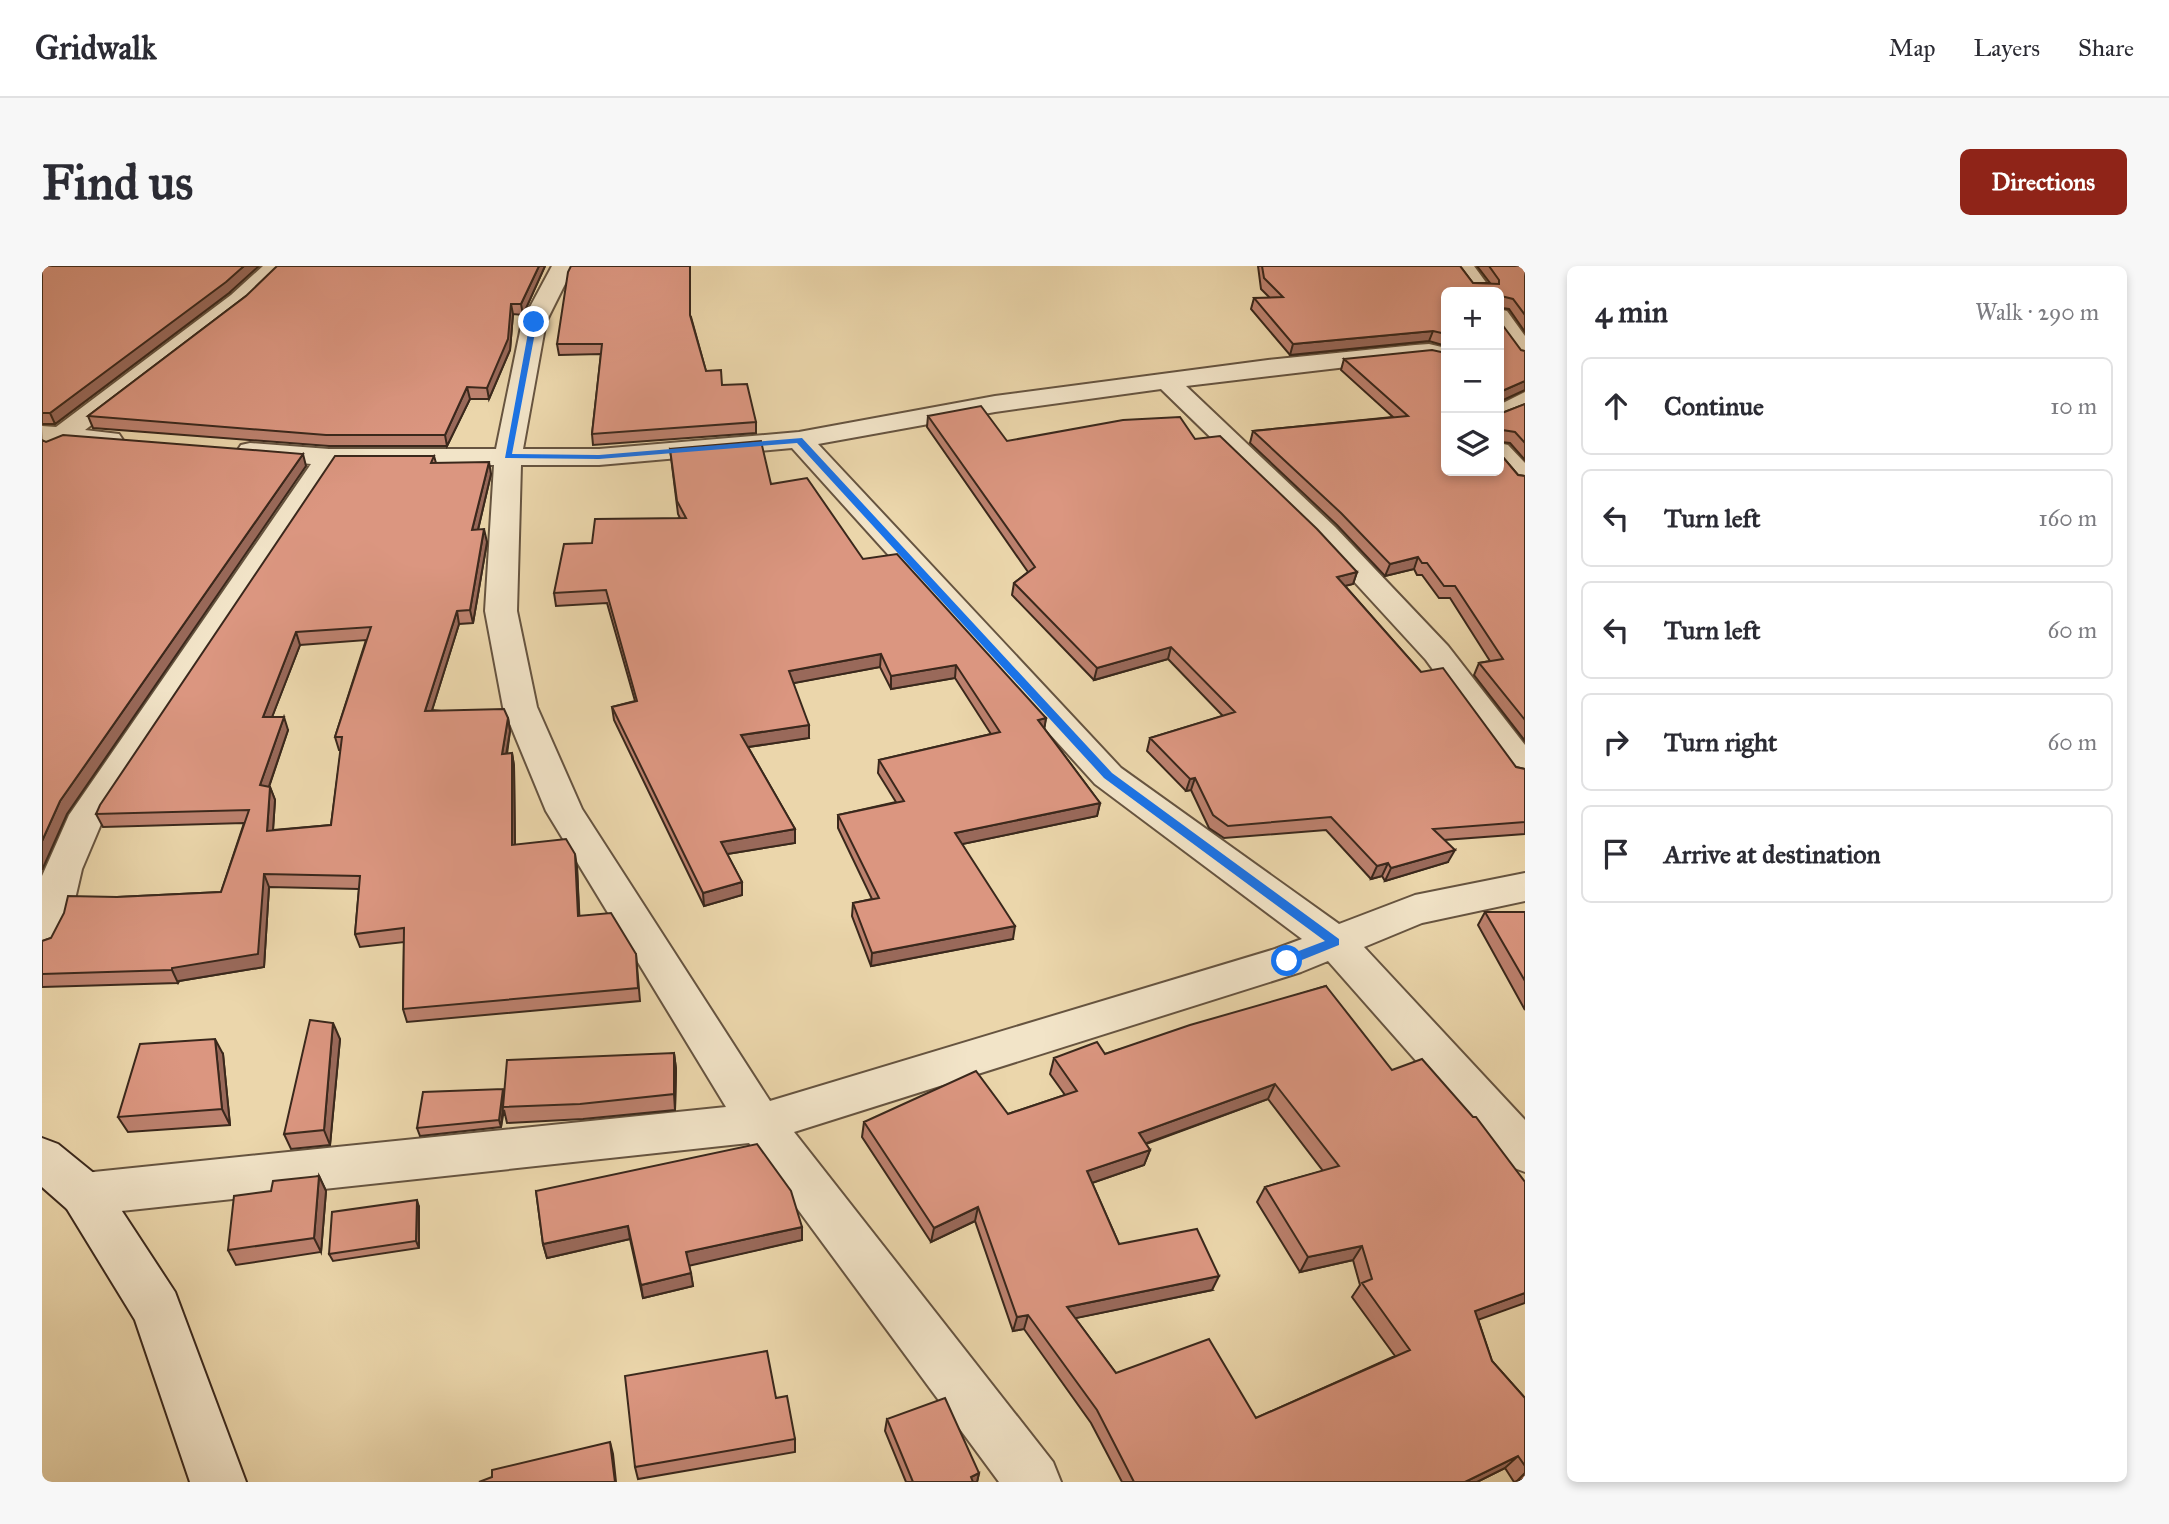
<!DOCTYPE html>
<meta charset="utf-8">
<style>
body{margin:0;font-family:"IM FELL Great Primer",serif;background:#f7f7f7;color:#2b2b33}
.controls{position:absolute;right:21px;top:21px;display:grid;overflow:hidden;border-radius:10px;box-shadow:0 4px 10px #0003}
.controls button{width:63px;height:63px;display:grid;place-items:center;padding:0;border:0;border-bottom:2px solid #e1e1e2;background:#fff;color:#2b2b33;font:35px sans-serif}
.stop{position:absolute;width:21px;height:21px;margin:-16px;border:5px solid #1a73e8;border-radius:50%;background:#fff}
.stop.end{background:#1a73e8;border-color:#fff;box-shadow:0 2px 7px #0008}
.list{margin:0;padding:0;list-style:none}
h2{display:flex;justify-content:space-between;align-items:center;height:91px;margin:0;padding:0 28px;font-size:30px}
h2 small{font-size:23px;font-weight:400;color:#7c7c81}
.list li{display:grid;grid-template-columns:46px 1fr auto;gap:21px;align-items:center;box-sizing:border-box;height:98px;margin:0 14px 14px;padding:0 14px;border:2px solid #e1e1e2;border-radius:10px}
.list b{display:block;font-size:26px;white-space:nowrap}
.list em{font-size:23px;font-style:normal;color:#7c7c81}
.icon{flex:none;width:38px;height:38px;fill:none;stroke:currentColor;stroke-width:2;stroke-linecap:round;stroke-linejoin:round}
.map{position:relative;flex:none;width:1483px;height:1216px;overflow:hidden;border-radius:10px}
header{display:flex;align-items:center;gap:42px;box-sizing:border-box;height:98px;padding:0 35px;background:#fff;border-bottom:2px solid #e1e1e2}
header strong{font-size:33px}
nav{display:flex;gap:38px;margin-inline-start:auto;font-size:24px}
.intro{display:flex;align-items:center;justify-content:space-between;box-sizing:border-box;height:168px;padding:0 42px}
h1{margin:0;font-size:49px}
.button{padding:18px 32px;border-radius:10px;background:#8f2418;color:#fff;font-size:24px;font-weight:700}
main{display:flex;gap:42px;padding:0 42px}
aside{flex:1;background:#fff;border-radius:10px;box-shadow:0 4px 10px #0003}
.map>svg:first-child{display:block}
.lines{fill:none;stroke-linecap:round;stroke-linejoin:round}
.street-casing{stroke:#665440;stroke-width:4}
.secondary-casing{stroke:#3a281c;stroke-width:4}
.street{fill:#f2e4c8;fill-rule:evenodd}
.secondary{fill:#f2e4c8;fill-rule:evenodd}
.wall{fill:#bc816e;stroke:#3a281c;stroke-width:2;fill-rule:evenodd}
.shaded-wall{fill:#99695a;stroke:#3a281c;stroke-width:2}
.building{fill:#db9680;stroke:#3a281c;stroke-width:2;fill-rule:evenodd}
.route{fill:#1a73e8}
</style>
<header>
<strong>Gridwalk</strong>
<nav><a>Map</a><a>Layers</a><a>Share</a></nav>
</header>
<div class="intro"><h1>Find us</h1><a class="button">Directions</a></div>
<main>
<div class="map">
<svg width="1483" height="1216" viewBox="0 0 1483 1216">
<rect width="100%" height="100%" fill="#ebd6ab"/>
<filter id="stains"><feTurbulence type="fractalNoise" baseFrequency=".00286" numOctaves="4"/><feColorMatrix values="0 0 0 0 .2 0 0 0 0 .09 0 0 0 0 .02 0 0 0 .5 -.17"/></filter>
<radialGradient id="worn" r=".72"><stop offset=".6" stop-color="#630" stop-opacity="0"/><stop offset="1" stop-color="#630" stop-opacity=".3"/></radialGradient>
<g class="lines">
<defs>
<path id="street" d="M221 0H245L205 39 43 164 77 168 81 174 77 180C60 184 43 175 27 178 16 180 13 186 1 183L0 160 14 161 189 29Z
M510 0H532L504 56 481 183H557L757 166 953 130 1226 94 1373 79 1387 78 1404 82V97L1386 92 1373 93 1144 120 1293 261 1406 380 1483 479V516L1470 512 1384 394 1273 273 1119 123 953 146 776 178 1079 502 1297 658 1373 629 1483 607V635L1380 657 1322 681 1483 854V906L1467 900 1286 695 1259 706 752 866 1011 1196 1019 1216H957L707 877 42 949 25 943 18 928 25 913 42 907 684 841 504 545 461 441 443 345 452 199H295L62 551 40 603 27 659 14 684 0 688V610L27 549 269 198 199 191 195 185 199 179 208 177 287 183H454L480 56ZM750 182 1053 518 1260 673 1233 683 728 835 540 543 495 441 475 345 479 199H557Z
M1410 0H1432L1451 26H1429Z
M1457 43 1465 45 1483 70V94L1475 92 1457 66Z
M1483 126V145L1457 157V139Z
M1457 177 1466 179 1483 197V221L1473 219 1457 201Z"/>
<path id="secondary" d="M0 872 16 878 59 913 133 1026 204 1216H148L93 1054 25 943 0 921Z"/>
</defs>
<use href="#street" class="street-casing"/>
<use href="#secondary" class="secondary-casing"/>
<use href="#street" class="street"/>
<use href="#secondary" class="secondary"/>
</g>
<path class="wall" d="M0 0 187 27 13 158H0Z
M503 0 481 49 471 48 468 84 447 133H428L405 180H287L51 162 46 150 204 30Z
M1216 0H1418L1431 17H1448L1435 0H1483V66L1467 43 1459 42 1460 147 1483 138V194L1468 177 1460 176 1459 189 1476 209 1483 210V475L1432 409 1437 397 1448 395 1408 332H1397L1380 309H1375L1372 303 1343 310 1295 259 1208 177 1211 165 1351 151 1299 104 1302 93 1457 205 1404 26V80L1387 75 1248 89 1209 43 1212 32H1228L1219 23Z
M649 51 664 105 680 119 714 156V167L551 179 550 168 559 88 517 89 515 78Z
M886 150 965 175 1153 173 1315 306 1311 318 1303 320 1379 406 1474 501 1483 503V568L1402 574 1406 596 1343 615 1340 610 1329 613 1284 564 1182 572 1167 562 1149 524 1144 525 1105 485 1108 472 1181 450 1126 393 1052 414 970 329 972 317 986 306 885 161Z
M628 183 729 218 821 293 1004 452 1002 462 1058 537 1055 550 920 578 971 673 829 700 810 650 811 637 830 633 796 562V549L854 536 836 507 837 494 949 468 913 412 849 423 838 401 751 417 767 472 706 481 753 563V577L685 588 700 616V629L662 640 572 454 570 441 593 435 565 337 514 340 512 327 550 277 638 252 636 248Z
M392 190 394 197 449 208 436 264 445 276 431 357 417 358 390 444 466 452 468 465 465 488 470 487 472 500 473 579 535 601 537 650 594 688 598 735 365 756 361 743 362 676 318 681 313 668 317 623 227 621 222 701 137 715 136 717 0 721V675L9 672 75 631 179 626 202 557 61 561 54 548ZM324 374 293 471 297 484H299L289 559 231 564 233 534 228 521H227L246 464 230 451 258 379Z
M1443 646H1483V744L1436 659Z
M1284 720 1436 1053 1450 1095 1483 1132V1213L1472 1216 1463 1202 1435 1216H1080L1049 1157 982 1063 971 1065 933 955 889 976 820 871 822 856 966 848 1023 829 1008 808 1012 792 1063 788ZM1226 833 1281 905 1223 921 1215 936 1258 1006 1311 994 1318 1019 1310 1031 1353 1090 1214 1152 1074 1107 1033 1052 1170 1024 1077 978 1050 917 1102 899 1108 884 1104 878Z
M298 773 288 879 249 883 242 868Z
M632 787 634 803 633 844 541 853 465 857 462 844 459 861 378 870 375 862 462 827Z
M181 788 188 859 86 866 76 851Z
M277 910 284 925 279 986 194 999 186 984 229 925Z
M494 925 760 961V974L647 999 651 1020 601 1032 588 973 505 992 501 978Z
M377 941V982L291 995 287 988Z
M734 1132 753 1173V1186L596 1213 593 1201Z
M845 1153 937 1207 935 1216H864L843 1165Z"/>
<path class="shaded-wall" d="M202 0H217L187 27 13 158 8 147Z
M497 0H503L481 49 479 38Z
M469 38 471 48 468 84 447 133 445 122Z
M1391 65 1387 75 1248 89 1251 78Z
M1483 115V124L1457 136 1460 125Z
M425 121 428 133 405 180 403 169Z
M261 188 264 200 25 548 0 604V575L18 535Z
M447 196 449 208 433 276 430 264Z
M442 263 445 276 431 357 428 344Z
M1376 291 1372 303 1343 310 1348 298Z
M1315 306 1311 318 1290 323 1295 311Z
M415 345 417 358 386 457 383 445Z
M254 366 258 379 225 464 221 451Z
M1129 381 1126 393 1052 414 1055 402Z
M839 388 838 401 747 418V405Z
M914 399 913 412 849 423V410Z
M242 451 246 464 223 532 218 519Z
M466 452 468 465 462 501 460 488Z
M1004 452 1002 465 996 454Z
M767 459V472L699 482V469Z
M470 487 472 500 473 592 470 579Z
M1153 512 1149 524 1144 525 1148 513Z
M228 521 233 534 230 578 225 565Z
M1058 537 1055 550 911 580 913 567Z
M753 563V577L679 589V576Z
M1413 584 1406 596 1343 615 1349 602Z
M533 588 535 601 538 662 536 650Z
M1346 597 1340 610 1329 613 1335 600Z
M222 608 227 621 222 701 137 715 136 717 130 704V702Z
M700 616V629L662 640 661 627Z
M973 660 971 673 829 700 830 687Z
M291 757 298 773 288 879 282 864Z
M173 773 181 788 188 859 180 843Z
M632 787 634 803 633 844 632 828Z
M1233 818 1226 833 1091 882 1097 867Z
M461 823 463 831 461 841 459 861 457 854Z
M1108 884 1102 899 1041 920 1045 905Z
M277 910 284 925 279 986 272 972Z
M375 934 377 941V982L374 975Z
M936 941 933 955 889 976 892 962Z
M586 960 588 973 505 992 501 978Z
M760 961V974L646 1000 644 986Z
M1320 980 1311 994 1258 1006 1266 991Z
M649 1007 651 1020 601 1032 599 1019Z
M1177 1010 1170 1024 1020 1055 1025 1041Z
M1483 1027V1037L1422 1059 1433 1045Z
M986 1049 982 1063 971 1065 975 1051Z
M568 1176 571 1188 574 1216H573Z
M1476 1190 1463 1202 1435 1216H1423Z
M937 1207 935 1216H927L929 1211Z
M1483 1207V1213L1474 1216Z"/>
<path class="building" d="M0 0H202L184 16 8 147H0Z
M235 0H497L479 38H469L466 73 445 122 425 121 403 169H284L46 150 204 30Z
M529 0H648V49L664 105 679 104 680 119 705 118 714 156 550 168 560 78H515L526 6Z
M1220 0H1418L1431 17 1457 18V14L1447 0H1483V49L1471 33 1459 30V57L1479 84 1483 85V115L1460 125V147L1483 138V177L1473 166 1460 164 1459 189 1476 209 1483 210V454L1437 397 1461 393 1413 320H1402L1385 297H1380L1376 291 1348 298 1299 247 1211 165 1366 150 1302 93 1390 84 1404 87V205H1457V26H1404V68L1391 65 1251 78 1212 32 1241 31 1222 12Z
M939 140 965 175 1081 154 1138 151 1153 173 1178 170 1275 263 1315 306 1295 311 1379 406 1401 402 1474 501 1483 503V556L1391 563 1413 584 1349 602 1346 597 1335 600 1289 551 1186 560 1171 549 1153 512 1148 513 1108 472 1193 446 1129 381 1055 402 972 317 993 301 886 150Z
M21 169 261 188 18 535 0 575V174L4 176Z
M719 175 729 218 765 212 821 293 855 288 1004 452 996 454 1058 537 913 567 973 660 830 687 811 637 837 632 796 549 862 535 837 494 958 466 914 399 849 410 839 388 747 405 767 459 699 469 753 563 679 576 700 616 661 627 570 441 595 435 564 324 512 327 522 278 550 277 553 253 644 252 635 235 628 183Z
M293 190H392L389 197 447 196 430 264 442 263 428 344 415 345 383 445 462 443 466 452 460 488 470 487V579L524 573 533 588 536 650 569 647 594 688 596 722 361 743 362 662 313 668 318 610 222 608 216 688 130 702V704L0 708V675L9 672 22 647 26 630 75 631 179 626 207 544 54 548 58 539ZM329 361 293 471H300L289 559 225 565 228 521 218 519 242 451H221L254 366Z
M1443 646H1483V715Z
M1284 720 1350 804 1380 793 1431 851H1434L1483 916V1027L1433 1045 1450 1095 1483 1132V1200L1476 1190 1423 1216H1092L1055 1144 986 1049 975 1051 936 941 892 962 822 856 934 805 966 848 1035 825 1012 792 1055 776 1063 788 1148 759ZM1233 818 1297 900 1223 921 1266 991 1320 980 1330 1013 1320 1017 1368 1084 1214 1152 1167 1073 1074 1107 1025 1041 1177 1010 1155 963 1077 978 1045 905 1108 884 1097 867Z
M268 754 291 757 282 864 242 868Z
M173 773 180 843 76 851 98 778Z
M632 787V828L538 838 461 841 465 794Z
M461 823 457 854 375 862 381 826Z
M715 878 749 925 760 961 644 986 649 1007 599 1019 586 960 501 978 494 925Z
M277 910 272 972 186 984 192 930 229 925 231 915Z
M375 934 374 975 287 988 290 946Z
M725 1085 734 1132 745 1130 753 1173 593 1201 583 1110Z
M903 1132 937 1207 929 1211 931 1216H871L845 1153Z
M568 1176 573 1216H437L450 1211V1204Z"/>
<path class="route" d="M492 54 495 56 470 188 557 189 760 172 1070 507 1297 673V679L1250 698H1241V691L1283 675 1062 512 755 177 557 193 463 192 488 56Z"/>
<rect width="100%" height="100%" filter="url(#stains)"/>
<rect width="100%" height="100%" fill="url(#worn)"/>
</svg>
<div class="controls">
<button>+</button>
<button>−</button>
<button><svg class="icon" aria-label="layers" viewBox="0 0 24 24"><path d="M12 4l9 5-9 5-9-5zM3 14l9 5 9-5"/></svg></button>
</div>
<div class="stop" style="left:1245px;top:695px"></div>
<div class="stop end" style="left:492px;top:56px"></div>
</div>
<aside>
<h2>4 min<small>Walk · 290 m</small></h2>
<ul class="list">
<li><svg class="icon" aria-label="ahead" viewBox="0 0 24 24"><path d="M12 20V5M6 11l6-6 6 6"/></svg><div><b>Continue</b></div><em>10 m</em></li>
<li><svg class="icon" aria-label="left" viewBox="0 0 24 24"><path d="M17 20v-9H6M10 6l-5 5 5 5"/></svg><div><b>Turn left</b></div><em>160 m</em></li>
<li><svg class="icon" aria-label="left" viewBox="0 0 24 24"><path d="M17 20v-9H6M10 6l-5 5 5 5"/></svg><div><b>Turn left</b></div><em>60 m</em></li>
<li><svg class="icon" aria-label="right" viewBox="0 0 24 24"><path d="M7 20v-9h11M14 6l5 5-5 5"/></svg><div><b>Turn right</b></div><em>60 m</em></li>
<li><svg class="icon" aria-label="arrive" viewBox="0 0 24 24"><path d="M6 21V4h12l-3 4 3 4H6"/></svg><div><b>Arrive at destination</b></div></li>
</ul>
</aside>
</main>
